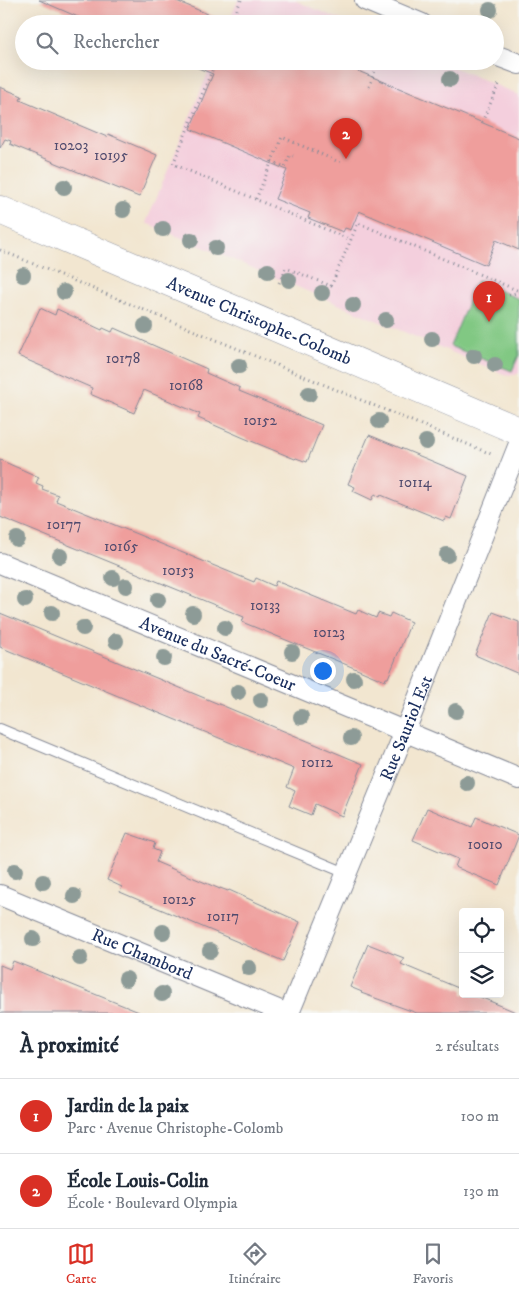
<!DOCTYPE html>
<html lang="fr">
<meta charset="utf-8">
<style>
body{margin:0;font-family:"IM FELL DW Pica",serif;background:#f2f2f3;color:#1f2937}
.controls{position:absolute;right:15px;bottom:15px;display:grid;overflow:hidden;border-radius:5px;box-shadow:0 5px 20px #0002}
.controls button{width:45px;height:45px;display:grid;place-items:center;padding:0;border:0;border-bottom:1px solid #e0e1e3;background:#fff;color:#1f2937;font:25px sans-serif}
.you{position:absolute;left:322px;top:670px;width:18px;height:18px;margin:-12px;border:4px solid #fff;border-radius:50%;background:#1a73e8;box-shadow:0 0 0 8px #1a73e833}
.badge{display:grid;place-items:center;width:32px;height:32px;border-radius:50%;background:#d93025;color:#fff;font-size:16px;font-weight:700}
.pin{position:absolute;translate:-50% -41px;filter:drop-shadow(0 1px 2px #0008)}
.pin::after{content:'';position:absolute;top:26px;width:18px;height:15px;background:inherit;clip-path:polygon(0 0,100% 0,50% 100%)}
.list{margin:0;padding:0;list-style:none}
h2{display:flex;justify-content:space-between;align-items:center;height:65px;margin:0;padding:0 20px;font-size:21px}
h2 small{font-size:16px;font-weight:400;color:#747a83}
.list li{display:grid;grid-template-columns:32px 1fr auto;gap:15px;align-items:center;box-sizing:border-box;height:75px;padding:0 20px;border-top:1px solid #e0e1e3}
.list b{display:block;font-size:19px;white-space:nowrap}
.list p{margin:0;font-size:16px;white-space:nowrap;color:#747a83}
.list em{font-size:16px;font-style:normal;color:#747a83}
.icon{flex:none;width:28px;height:28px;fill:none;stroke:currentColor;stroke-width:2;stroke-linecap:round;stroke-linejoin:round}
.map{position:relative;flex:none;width:519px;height:1013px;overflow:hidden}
.search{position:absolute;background:#fff;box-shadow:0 5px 20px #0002;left:15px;right:15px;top:15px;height:55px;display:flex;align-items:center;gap:12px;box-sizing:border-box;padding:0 18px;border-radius:28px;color:#747a83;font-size:19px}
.sheet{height:215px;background:#fff}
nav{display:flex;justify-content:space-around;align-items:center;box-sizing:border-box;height:70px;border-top:1px solid #e0e1e3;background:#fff;font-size:14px;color:#747a83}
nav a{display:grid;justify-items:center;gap:2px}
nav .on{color:#d93025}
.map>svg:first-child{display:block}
.built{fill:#f4cfdd}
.green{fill:#81c883;stroke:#4e7c70}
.building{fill:#ef9e9c}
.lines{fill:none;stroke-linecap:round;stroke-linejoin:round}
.service-casing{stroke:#868a97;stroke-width:12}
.minor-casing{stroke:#868a97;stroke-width:22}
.secondary-casing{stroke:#868a97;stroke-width:29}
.path{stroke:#868a97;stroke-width:3;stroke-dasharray:1 4;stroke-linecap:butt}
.service{stroke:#fff;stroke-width:10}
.minor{stroke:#fff;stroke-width:20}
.secondary{stroke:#fff;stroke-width:28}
.tree{fill:#8d9b97}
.labels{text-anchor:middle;stroke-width:4.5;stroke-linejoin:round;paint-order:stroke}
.number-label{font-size:15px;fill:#504b6e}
.street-label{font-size:18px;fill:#1b2f5e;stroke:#f6f6f2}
</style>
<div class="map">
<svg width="519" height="1013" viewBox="0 0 519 1013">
<rect width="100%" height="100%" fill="#f6f6f2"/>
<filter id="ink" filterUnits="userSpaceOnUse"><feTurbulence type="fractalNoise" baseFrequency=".02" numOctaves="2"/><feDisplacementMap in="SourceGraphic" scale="10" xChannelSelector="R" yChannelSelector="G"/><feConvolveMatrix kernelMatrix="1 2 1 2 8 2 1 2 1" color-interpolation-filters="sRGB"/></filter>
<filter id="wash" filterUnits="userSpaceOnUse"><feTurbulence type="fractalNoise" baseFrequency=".0096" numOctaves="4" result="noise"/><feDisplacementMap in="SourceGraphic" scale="20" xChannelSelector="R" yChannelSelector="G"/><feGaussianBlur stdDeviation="1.12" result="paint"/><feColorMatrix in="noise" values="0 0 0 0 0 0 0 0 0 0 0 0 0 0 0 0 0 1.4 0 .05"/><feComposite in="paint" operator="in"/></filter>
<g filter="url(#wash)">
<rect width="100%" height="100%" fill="#f2e6d0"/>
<path class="built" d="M238 0H294L350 24H228Z
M213 61H439L519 95V373L515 375H506L146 223Z"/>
<path class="green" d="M477 281 519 299V355L512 371 450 346Z"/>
<g id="blocks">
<path class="building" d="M39 0H174L232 24H94Z
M181 61H334L519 138V250L496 240 486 265 359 211 351 230 345 228 343 232 308 218 310 213 275 199 287 170 190 129 213 74Z
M0 87 22 96 20 100 107 137 108 134 157 155 139 197 10 144 11 141 5 139 0 148Z
M40 308 55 315 57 309 102 330 103 328 112 332 114 328 207 369 206 373 240 388 239 391 322 425 307 462 296 458 295 459 244 438 198 418 200 414 144 390 134 413 90 394 92 388 18 356Z
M369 435 468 476 451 519 446 517 444 521 381 495 380 497 375 494 372 500 353 491 355 487 348 484Z
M0 460 39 477 36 483 43 486 42 489 58 495 56 501 254 582 256 578 274 586 276 581 356 614 358 610 376 618 378 613 389 617 391 613 411 622 388 678H386L385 681 340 662 242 622 244 617 0 517Z
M493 612 519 622V674L475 655Z
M0 613 363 764 342 816 315 804 311 815 289 806 295 791 287 787 294 769 0 647Z
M427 808 472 827 476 817 519 835 499 885 455 867 458 859 413 840Z
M127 833 155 843 153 849 160 852 156 862 220 889V888L228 891 229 890 300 922 283 961 120 892 122 887 107 880Z
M368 944 404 958 401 964 463 990V994H473L518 1013H417L361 993 362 992 350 987Z
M13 961 139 1012V1013H0V965L10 969Z"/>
</g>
</g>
<g filter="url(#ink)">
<use href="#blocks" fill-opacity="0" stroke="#868a97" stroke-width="1"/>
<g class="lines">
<defs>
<path id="service" d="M0 729 346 873"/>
<g id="minor">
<path d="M365 0 422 24"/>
<path d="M495 55 519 64"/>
<path id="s1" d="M0 563 519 779"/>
<path id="s2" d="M0 895 285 1013"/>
<path id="s3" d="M289 1013 405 731 519 444"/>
</g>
<g id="secondary">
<path id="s4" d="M0 210 519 431"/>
</g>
</defs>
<use href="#service" class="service-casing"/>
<use href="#minor" class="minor-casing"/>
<use href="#secondary" class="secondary-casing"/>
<path class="path" d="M231 24 241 0
M216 61 173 164 351 240
M369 87 379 61
M482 122 500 82
M272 161 285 167 290 155 293 156
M256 199 282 137 341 163
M0 250 491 454
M279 283 286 268 331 286 358 223 519 291
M509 295 519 292"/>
<use href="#service" class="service"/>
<use href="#minor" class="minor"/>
<use href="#secondary" class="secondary"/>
</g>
<g class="tree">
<circle cx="490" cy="10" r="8"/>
<circle cx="450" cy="79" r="8"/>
<circle cx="64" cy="187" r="8"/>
<circle cx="123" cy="210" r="8"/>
<circle cx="163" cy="229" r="8"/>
<circle cx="191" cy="240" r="8"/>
<circle cx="216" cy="248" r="8"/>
<circle cx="268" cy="271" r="8"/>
<circle cx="23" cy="275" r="8"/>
<circle cx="289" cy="280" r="8"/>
<circle cx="64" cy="292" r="8"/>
<circle cx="322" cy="293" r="8"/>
<circle cx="353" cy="305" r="8"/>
<circle cx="386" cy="320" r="8"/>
<circle cx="145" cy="326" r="8"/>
<circle cx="432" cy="339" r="8"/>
<circle cx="474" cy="356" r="8"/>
<circle cx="495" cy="365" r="8"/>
<circle cx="239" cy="366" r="8"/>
<circle cx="309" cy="394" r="8"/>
<circle cx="379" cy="421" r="8"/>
<circle cx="426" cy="442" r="8"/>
<circle cx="17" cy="539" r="8"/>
<circle cx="447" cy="555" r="8"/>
<circle cx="60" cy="556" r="8"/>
<circle cx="113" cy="578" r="8"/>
<circle cx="126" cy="586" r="8"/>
<circle cx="25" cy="600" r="8"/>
<circle cx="158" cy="600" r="8"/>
<circle cx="52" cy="613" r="8"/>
<circle cx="193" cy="614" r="8"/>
<circle cx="83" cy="628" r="8"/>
<circle cx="225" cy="628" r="8"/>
<circle cx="116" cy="641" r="8"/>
<circle cx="292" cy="652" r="8"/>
<circle cx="164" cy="658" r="8"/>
<circle cx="354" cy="679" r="8"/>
<circle cx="238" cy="692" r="8"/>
<circle cx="261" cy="700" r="8"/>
<circle cx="456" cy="711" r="8"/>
<circle cx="301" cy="717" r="8"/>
<circle cx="351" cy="738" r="8"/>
<circle cx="467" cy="783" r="8"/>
<circle cx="15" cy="871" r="8"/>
<circle cx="43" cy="882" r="8"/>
<circle cx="74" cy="896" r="8"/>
<circle cx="163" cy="932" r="8"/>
<circle cx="33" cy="939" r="8"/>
<circle cx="210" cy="951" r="8"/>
<circle cx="80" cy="958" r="8"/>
<circle cx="249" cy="968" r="8"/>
<circle cx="126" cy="979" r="8"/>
<circle cx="162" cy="994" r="8"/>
</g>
</g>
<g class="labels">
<g class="number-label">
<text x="71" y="150">10203</text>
<text x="111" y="160">10195</text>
<text x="123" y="363">10178</text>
<text x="186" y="390">10168</text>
<text x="260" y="425">10152</text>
<text x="415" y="487">10114</text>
<text x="64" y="529">10177</text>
<text x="121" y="551">10165</text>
<text x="178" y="575">10153</text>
<text x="265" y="610">10133</text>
<text x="329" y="637">10123</text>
<text x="317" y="767">10112</text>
<text x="485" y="849">10010</text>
<text x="179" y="904">10125</text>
<text x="223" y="921">10117</text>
</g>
<g class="street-label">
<text dy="6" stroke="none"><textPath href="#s4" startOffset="282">Avenue Christophe-Colomb</textPath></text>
<text dy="6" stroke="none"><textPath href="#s1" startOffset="236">Avenue du Sacré-Coeur</textPath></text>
<text dy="6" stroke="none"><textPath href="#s3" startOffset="308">Rue Sauriol Est</textPath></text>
<text dy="6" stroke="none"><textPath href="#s2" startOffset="154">Rue Chambord</textPath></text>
</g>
</g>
</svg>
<div class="controls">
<button><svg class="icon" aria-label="locate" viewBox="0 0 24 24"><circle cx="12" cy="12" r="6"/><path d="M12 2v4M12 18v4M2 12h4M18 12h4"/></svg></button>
<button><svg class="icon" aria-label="layers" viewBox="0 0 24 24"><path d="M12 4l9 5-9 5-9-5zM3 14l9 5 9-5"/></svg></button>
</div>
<div class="you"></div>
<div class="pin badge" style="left:489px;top:322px">1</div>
<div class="pin badge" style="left:346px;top:159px">2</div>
<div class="search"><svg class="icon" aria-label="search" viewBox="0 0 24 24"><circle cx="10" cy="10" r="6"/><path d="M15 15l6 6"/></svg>Rechercher</div>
</div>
<section class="sheet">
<h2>À proximité<small>2 résultats</small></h2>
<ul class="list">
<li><span class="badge">1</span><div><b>Jardin de la paix</b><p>Parc · Avenue Christophe-Colomb</p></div><em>100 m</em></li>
<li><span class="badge">2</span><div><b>École Louis-Colin</b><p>École · Boulevard Olympia</p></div><em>130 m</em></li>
</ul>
</section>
<nav>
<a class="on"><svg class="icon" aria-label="map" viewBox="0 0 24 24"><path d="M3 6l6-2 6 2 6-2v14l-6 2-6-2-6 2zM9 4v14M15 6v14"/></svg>Carte</a>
<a><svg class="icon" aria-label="directions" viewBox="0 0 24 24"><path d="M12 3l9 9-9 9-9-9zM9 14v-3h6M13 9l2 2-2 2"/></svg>Itinéraire</a>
<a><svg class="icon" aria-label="saved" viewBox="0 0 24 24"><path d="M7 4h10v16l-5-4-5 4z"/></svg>Favoris</a>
</nav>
